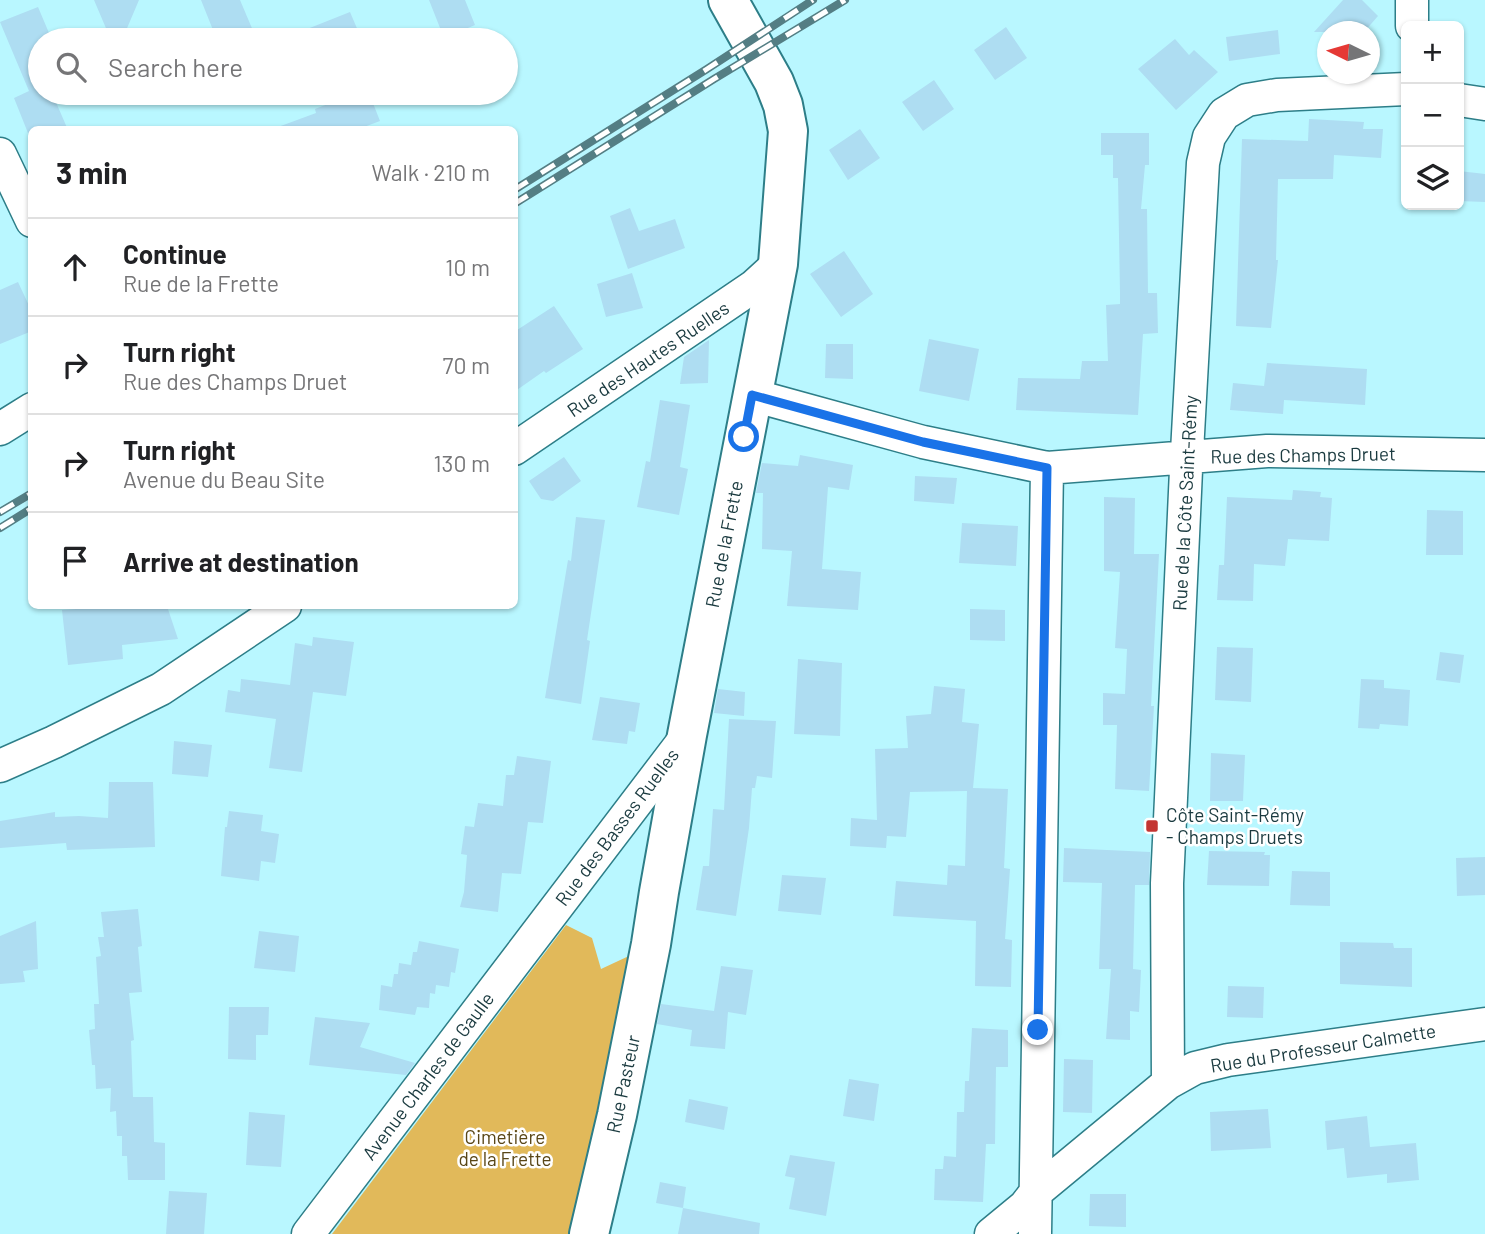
<!DOCTYPE html>
<meta charset="utf-8">
<style>
body{margin:0;font-family:Barlow,sans-serif;background:#f2f2f2;color:#202124}
.controls{position:absolute;right:21px;top:21px;display:grid;overflow:hidden;border-radius:10px;box-shadow:0 2px 5px #0004}
.controls button{width:63px;height:63px;display:grid;place-items:center;padding:0;border:0;border-bottom:2px solid #e0e0e0;background:#fff;color:#202124;font:35px sans-serif}
.compass{position:absolute;left:1317px;top:21px;width:63px;height:63px;border-radius:50%;background:#fff;box-shadow:0 2px 5px #0004;rotate:275deg}
.stop{position:absolute;width:21px;height:21px;margin:-16px;border:5px solid #1a73e8;border-radius:50%;background:#fff}
.stop.end{background:#1a73e8;border-color:#fff;box-shadow:0 2px 7px #0008}
.list{margin:0;padding:0;list-style:none}
h2{display:flex;justify-content:space-between;align-items:center;height:91px;margin:0;padding:0 28px;font-size:30px}
h2 small{font-size:23px;font-weight:400;color:#757577}
.list li{display:grid;grid-template-columns:46px 1fr auto;gap:21px;align-items:center;box-sizing:border-box;height:98px;padding:0 28px;border-top:2px solid #e0e0e0}
.list b{display:block;font-size:26px;white-space:nowrap}
.list p{margin:0;font-size:23px;white-space:nowrap;color:#757577}
.list em{font-size:23px;font-style:normal;color:#757577}
.icon{flex:none;width:38px;height:38px;fill:none;stroke:currentColor;stroke-width:2;stroke-linecap:round;stroke-linejoin:round}
.map{position:relative;flex:none;width:1485px;height:1234px;overflow:hidden}
.search{position:absolute;background:#fff;box-shadow:0 2px 5px #0004;left:28px;top:28px;width:490px;height:77px;display:flex;align-items:center;gap:18px;box-sizing:border-box;padding:0 24px;border-radius:38px;color:#757577;font-size:26px}
.panel{position:absolute;background:#fff;box-shadow:0 2px 5px #0004;left:28px;top:126px;width:490px;height:483px;border-radius:10px}
.map>svg:first-child{display:block}
.green{fill:#e1b95a}
.building{fill:#aeddf2}
.lines{fill:none;stroke-linecap:round;stroke-linejoin:round}
.minor-casing{stroke:#2d7e88;stroke-width:35}
.tertiary-casing{stroke:#2d7e88;stroke-width:42}
.minor{stroke:#fff;stroke-width:32}
.tertiary{stroke:#fff;stroke-width:38}
.rail-casing{stroke:#547e84;stroke-width:8}
.rail{stroke:#fff;stroke-width:5;stroke-dasharray:16;stroke-linecap:butt}
.route{stroke:#1a73e8;stroke-width:9}
.poi-dot{fill:#c33532;stroke:#fff;stroke-width:2.5}
.labels{text-anchor:middle;stroke-width:5;stroke-linejoin:round;paint-order:stroke}
.street-label{font-size:19px;fill:#1a3a3f;stroke:#fff}
.poi-label{font-size:19px;fill:#1a3a3f;stroke:#fff;text-anchor:start}
.park-label{font-size:19px;fill:#594617;stroke:#fff}
</style>
<div class="map">
<svg width="1485" height="1234" viewBox="0 0 1485 1234">
<rect width="100%" height="100%" fill="#b9f7ff"/>
<path class="green" d="M566 925 592 938 601 969 631 955 573 1234H332Z"/>
<path class="building" d="M94 0H139L122 40H111Z
M201 0H240L257 40H217Z
M429 0H465L475 25 444 38Z
M1343 0H1362L1378 16 1364 32H1314Z
M38 7 52 40H40V93H52L68 130H32V132L28 133 14 98 29 91 0 22Z
M350 12 362 40H282V39Z
M1006 27 1027 58 995 80 974 50Z
M1278 30 1280 54 1229 61 1226 37Z
M1175 39 1189 55 1194 50 1218 72 1176 110 1138 69Z
M934 80 954 109 923 131 902 102Z
M356 93H369L380 121 356 130H279L278 127 316 113 315 109Z
M1309 119 1364 122 1363 129H1383L1381 158 1334 155 1333 179H1278L1276 260H1278L1271 328 1236 326 1242 139 1308 141Z
M860 129 880 158 848 180 829 150Z
M1101 133H1149V165H1145L1141 209H1147L1148 293H1157L1158 333 1143 334 1138 415 1016 410 1018 378 1080 379 1082 361H1108L1106 305 1120 304V293L1118 178H1113V155H1101Z
M1459 171 1485 174V202L1459 201Z
M630 208 639 231 675 219 685 248 628 269 610 216Z
M844 251 873 294 841 317 810 274Z
M632 273 643 308 606 317 597 284Z
M18 282 32 312V331L0 344V290Z
M554 306 583 349 546 373 544 371 514 392V332Z
M929 339 979 349 969 401 919 391Z
M709 340 708 383 680 384 684 357Z
M826 344H853V379L825 378Z
M1267 363 1367 369 1365 405 1284 400 1283 414 1230 410 1233 383 1264 386Z
M660 400 690 405 680 467 688 469 679 515 637 507 646 461 650 462Z
M800 455 853 465 849 490 828 487 822 569 861 572 858 610 787 606 792 551 762 549 763 493H756L762 463 798 466Z
M564 457 581 481 553 501 541 499 529 481Z
M915 476 957 478 954 504 914 501Z
M1293 490 1321 492 1320 497 1332 498 1329 541 1288 539 1285 566 1254 564 1253 601 1217 600 1219 565H1224L1227 497 1292 500Z
M1104 497 1135 498 1134 554H1159L1151 706H1154L1149 791 1115 789 1117 725H1103V693L1125 694 1127 649 1115 648 1120 572 1104 571Z
M1427 510 1463 511V555H1426Z
M576 517 605 520 587 640 590 641 581 704 545 698 568 560 571 561Z
M962 523 1018 526 1016 566 959 563Z
M117 606H167L178 639 122 645 123 659 68 665 62 610Z
M970 609 1005 610V641L970 640Z
M313 637 354 642 346 696 313 692 302 772 269 768 276 719 225 712 228 690 240 692 241 679 290 685 295 643 312 646Z
M1217 647 1253 648 1251 702 1215 700Z
M1440 652 1464 655 1460 683 1436 680Z
M798 659 842 663 840 736 794 734Z
M1361 679 1384 680V688L1410 690 1408 726 1380 724 1379 729 1358 728Z
M934 686 965 689 962 722 979 724 973 788 1008 789 1004 868 1010 869 1005 939 1012 940 1011 987 975 986 976 921 893 916 896 881 947 885 948 865 965 866 967 791 910 792 906 837 887 836 886 848 850 846 851 818 877 820 875 749 908 748 906 716 931 714Z
M718 689 745 692 744 716 714 713Z
M600 697 640 703 635 732 629 731 627 744 592 740Z
M729 719 776 721 772 778 757 776 755 788H752L749 828 736 916 696 910 703 866H709L713 809 724 810Z
M174 741 212 745 208 777 172 774Z
M1211 753 1245 755 1243 801H1210Z
M517 756 551 761 543 823 528 822 521 874 502 873 498 912 460 907 464 892 467 855 461 854 465 826 474 827 478 803 503 806 506 775H514Z
M109 782H153L155 847 67 850 66 843 0 848V821L55 812V817L79 816 108 818Z
M229 811 263 815 261 831 279 834 275 863 261 861 259 881 221 876 225 827H227Z
M1064 848 1150 852 1149 885H1135L1133 969 1141 970 1139 1012 1130 1011V1040L1106 1039 1111 969H1099L1102 883 1063 882Z
M1209 851 1265 852 1264 855H1270L1269 886 1207 885Z
M1485 857V895L1457 896 1456 858Z
M1292 871 1330 872V906L1290 905Z
M782 875 826 878 821 915 778 911Z
M138 909 142 946 138 947 142 992 129 993 134 1040 131 1041 133 1097H153L154 1142 165 1143V1180H128L127 1156H122V1136H117L116 1111 110 1112 111 1088 96 1089 95 1065H92L89 1030 95 1029 94 1004H99L96 957 101 956 98 937H104L101 912Z
M36 921 38 969 23 971 25 982 0 984V936Z
M259 931 299 936 295 972 254 968Z
M419 941 459 949 455 973 451 972 449 987 436 985 435 994 430 993 429 1008 417 1007 415 1015 379 1010 381 985 392 987 394 974H398L399 963 411 965 413 952H417Z
M1340 942 1393 943 1394 948H1412V987L1340 984Z
M721 966 753 970 746 1015 728 1012 725 1049 690 1046 692 1030 657 1024 661 1004 714 1011Z
M1228 986 1264 987 1263 1018 1227 1017Z
M229 1007H269L268 1035H256V1060L228 1059Z
M315 1017 370 1023 360 1047 415 1063 406 1075 309 1065Z
M972 1028 1008 1030V1067H996L995 1144H986L983 1202 934 1200 935 1169H943L944 1156 956 1157 957 1112H964L965 1081H969Z
M1064 1059 1093 1060 1092 1113 1063 1112Z
M849 1079 879 1084 874 1121 843 1116Z
M689 1099 728 1107 724 1130 685 1122Z
M1268 1109 1271 1148 1211 1151 1210 1112Z
M249 1112 285 1115 281 1167 246 1165Z
M1367 1116 1370 1147 1416 1143 1419 1180 1387 1183V1174L1347 1178 1344 1148 1327 1150 1325 1121Z
M790 1155 835 1162 826 1216 789 1209 795 1178 785 1176Z
M660 1182 686 1187 683 1208 656 1203Z
M169 1191 207 1193 204 1234H166Z
M1090 1194H1126V1227L1089 1226Z
M683 1208 760 1223 759 1234H678Z"/>
<g class="lines">
<defs>
<path id="minor" d="M1412 0V26
M1459 100 1485 104
M0 154 32 221
M752 395 923 442 1047 468 1267 451 1485 455
M0 429 32 409
M514 449 754 286 778 264
M0 766 54 742 161 689 285 606
M1168 1083 1167 883 1171 798 1186 470 1203 163 1209 137 1224 114 1247 100 1277 95 1406 89
M308 1234 687 736
M991 1234 1025 1206 1035 1193 1168 1083 1195 1068 1228 1060 1485 1024
M1035 1234 1047 468"/>
<path id="tertiary" d="M589 1234 617 1115 651 944 659 892 687 735 778 264 788 131 783 105 774 82 728 0"/>
</defs>
<use href="#minor" class="minor-casing"/>
<use href="#tertiary" class="tertiary-casing"/>
<use href="#minor" class="minor"/>
<use href="#tertiary" class="tertiary"/>
<defs>
<path id="rail" d="M514 190 707 69 813 0
M514 204 714 79 845 0
M0 512 32 493
M0 528 32 508"/>
</defs>
<use href="#rail" class="rail-casing"/>
<use href="#rail" class="rail"/>
</g>
<g class="lines">
<path class="route" d="M744 437 752 395 923 442 1047 468 1038 1030"/>
</g>
<rect class="poi-dot" x="1145" y="819" width="14" height="14" rx="3.5"/>
<g class="labels">
<g class="street-label">
<text transform="translate(648 359) rotate(-34)" y="7">Rue des Hautes Ruelles</text>
<text transform="translate(1303 455) rotate(-1)" y="7">Rue des Champs Druet</text>
<text transform="translate(1185 503) rotate(-87)" y="7">Rue de la Côte Saint-Rémy</text>
<text transform="translate(724 544) rotate(-79)" y="7">Rue de la Frette</text>
<text transform="translate(617 827) rotate(-53)" y="7">Rue des Basses Ruelles</text>
<text transform="translate(1323 1048) rotate(-9)" y="7">Rue du Professeur Calmette</text>
<text transform="translate(428 1076) rotate(-53)" y="7">Avenue Charles de Gaulle</text>
<text transform="translate(623 1084) rotate(-78)" y="7">Rue Pasteur</text>
</g>
<g class="poi-label">
<text x="1166" y="822">Côte Saint-Rémy<tspan x="1166" dy="22">- Champs Druets</tspan></text>
</g>
<g class="park-label">
<text x="505" y="1144">Cimetière<tspan x="505" dy="22">de la Frette</tspan></text>
</g>
</g>
</svg>
<div class="controls">
<button>+</button>
<button>−</button>
<button><svg class="icon" aria-label="layers" viewBox="0 0 24 24"><path d="M12 4l9 5-9 5-9-5zM3 14l9 5 9-5"/></svg></button>
</div>
<svg class="compass" viewBox="-18 -18 36 36"><path d="M0-13l5 13h-10z" fill="#e53935"/><path d="M0 13l5-13h-10z" fill="#757577"/></svg>
<div class="stop" style="left:744px;top:437px"></div>
<div class="stop end" style="left:1038px;top:1030px"></div>
<div class="search"><svg class="icon" aria-label="search" viewBox="0 0 24 24"><circle cx="10" cy="10" r="6"/><path d="M15 15l6 6"/></svg>Search here</div>
<section class="panel">
<h2>3 min<small>Walk · 210 m</small></h2>
<ul class="list">
<li><svg class="icon" aria-label="ahead" viewBox="0 0 24 24"><path d="M12 20V5M6 11l6-6 6 6"/></svg><div><b>Continue</b><p>Rue de la Frette</p></div><em>10 m</em></li>
<li><svg class="icon" aria-label="right" viewBox="0 0 24 24"><path d="M7 20v-9h11M14 6l5 5-5 5"/></svg><div><b>Turn right</b><p>Rue des Champs Druet</p></div><em>70 m</em></li>
<li><svg class="icon" aria-label="right" viewBox="0 0 24 24"><path d="M7 20v-9h11M14 6l5 5-5 5"/></svg><div><b>Turn right</b><p>Avenue du Beau Site</p></div><em>130 m</em></li>
<li><svg class="icon" aria-label="arrive" viewBox="0 0 24 24"><path d="M6 21V4h12l-3 4 3 4H6"/></svg><div><b>Arrive at destination</b></div></li>
</ul>
</section>
</div>
